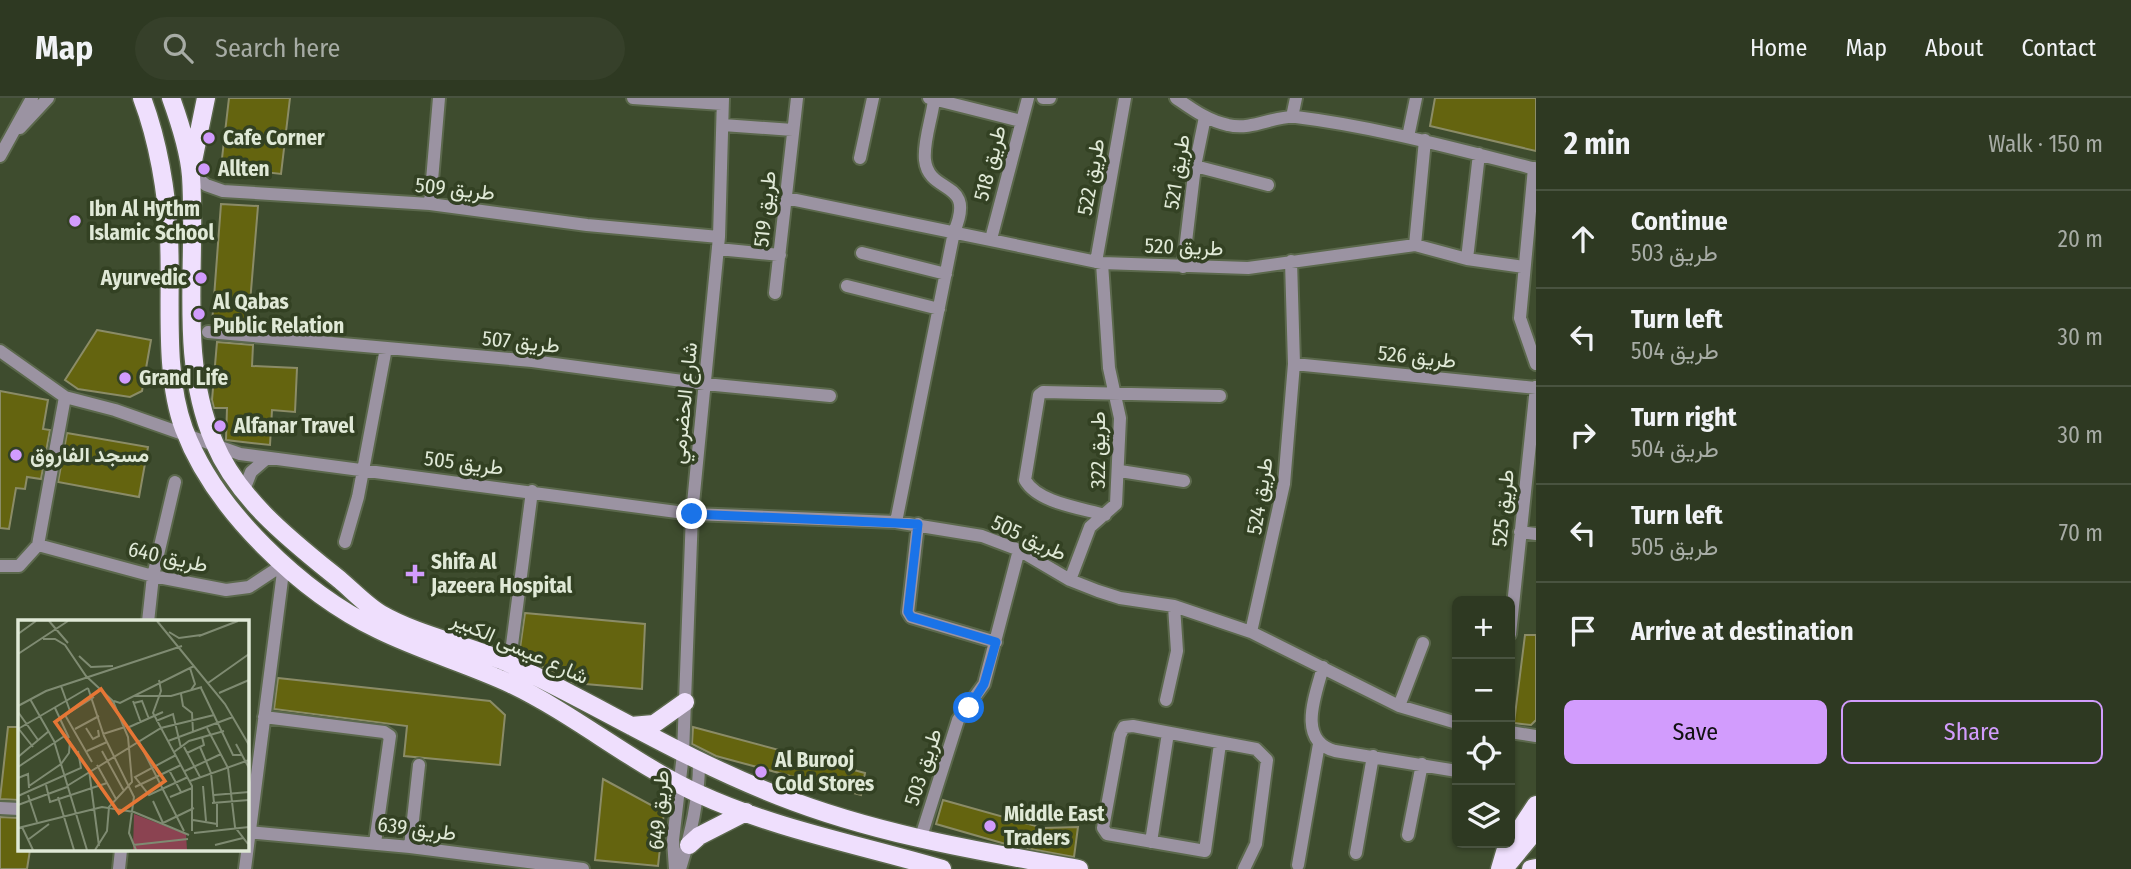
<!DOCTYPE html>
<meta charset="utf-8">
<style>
body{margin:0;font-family:"Fira Sans Condensed",Vazirmatn,sans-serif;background:#36402a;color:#f1f3f6}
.controls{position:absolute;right:21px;bottom:21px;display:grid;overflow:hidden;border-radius:10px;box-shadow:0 2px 5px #0004}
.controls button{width:63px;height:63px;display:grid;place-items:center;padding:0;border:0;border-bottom:2px solid #495340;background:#2e3922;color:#f1f3f6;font:35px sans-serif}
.stop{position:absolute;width:21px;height:21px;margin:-16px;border:5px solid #1a73e8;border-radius:50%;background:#fff}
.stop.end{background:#1a73e8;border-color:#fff;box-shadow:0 2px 7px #0008}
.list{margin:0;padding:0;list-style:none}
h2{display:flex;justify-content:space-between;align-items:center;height:91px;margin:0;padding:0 28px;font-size:30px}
h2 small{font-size:23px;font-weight:400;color:#a7aca5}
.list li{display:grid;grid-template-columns:46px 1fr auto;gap:21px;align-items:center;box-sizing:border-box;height:98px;padding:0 28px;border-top:2px solid #495340}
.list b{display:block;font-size:26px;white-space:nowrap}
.list p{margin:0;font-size:23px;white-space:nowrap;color:#a7aca5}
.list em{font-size:23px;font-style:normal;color:#a7aca5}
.actions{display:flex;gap:14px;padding:21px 28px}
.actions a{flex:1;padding:16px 0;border:2px solid #d29cfd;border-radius:10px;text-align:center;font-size:24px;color:#d29cfd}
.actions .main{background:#d29cfd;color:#111}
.icon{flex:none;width:38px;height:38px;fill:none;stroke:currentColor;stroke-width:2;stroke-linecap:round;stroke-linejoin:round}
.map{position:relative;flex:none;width:1536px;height:771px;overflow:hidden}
header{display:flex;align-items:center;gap:42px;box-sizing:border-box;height:98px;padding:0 35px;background:#2e3922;border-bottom:2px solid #495340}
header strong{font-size:33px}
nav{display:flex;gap:38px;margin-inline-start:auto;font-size:24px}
.search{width:490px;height:63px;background:#36402a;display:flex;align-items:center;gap:18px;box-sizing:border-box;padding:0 24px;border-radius:38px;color:#a7aca5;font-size:26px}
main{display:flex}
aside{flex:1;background:#2e3922}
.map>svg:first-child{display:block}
.building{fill:#64640f;stroke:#8b8c67;stroke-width:2}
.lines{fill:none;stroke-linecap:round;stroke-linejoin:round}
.minor-casing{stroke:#5b684c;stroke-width:16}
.major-casing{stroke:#5b684c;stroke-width:21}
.minor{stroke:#9b93a2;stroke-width:12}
.major{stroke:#efdffd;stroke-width:18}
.route{stroke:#1a73e8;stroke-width:9}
.poi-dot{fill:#d29cfd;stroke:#334123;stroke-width:2.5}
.labels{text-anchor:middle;stroke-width:7;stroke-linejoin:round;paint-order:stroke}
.poi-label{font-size:21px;font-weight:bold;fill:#e0e9d7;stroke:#334123;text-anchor:start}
.street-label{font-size:21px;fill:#e0e9d7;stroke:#334123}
.inset-road{fill:none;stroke:#7f8b72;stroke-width:2}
.view{fill:#e67635;fill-opacity:0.15;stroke:#e67635;stroke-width:3.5}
.inset-edge{fill:none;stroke:#e0e9d7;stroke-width:3.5}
</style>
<header>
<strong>Map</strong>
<div class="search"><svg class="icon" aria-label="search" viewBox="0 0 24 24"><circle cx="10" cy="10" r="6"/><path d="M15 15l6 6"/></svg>Search here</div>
<nav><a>Home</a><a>Map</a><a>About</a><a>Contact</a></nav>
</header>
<main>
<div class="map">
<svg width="1536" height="771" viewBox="0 0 1536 771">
<rect width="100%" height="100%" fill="#3e4c2e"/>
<path class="building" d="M229 0H290L281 76 221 69Z
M1435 0H1536V53L1430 28Z
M221 106 258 108 248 229 212 226Z
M97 232 151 242 142 293 130 299 78 291 65 282Z
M217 244 253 247 252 268 297 270 295 314 272 312 270 347 226 342 227 310H214L212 302Z
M0 293 48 302 43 331 50 332 41 381 27 379 25 391 16 390 9 431 0 430Z
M67 335 148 349 139 399 58 384Z
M525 515 645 526 642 591 574 585 519 557Z
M1525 537H1536V622L1531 627 1514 625Z
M278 580 490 603 505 617 500 667 404 658 407 628 274 611Z
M8 629H19V702L0 701Z
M693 629 865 675 861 697 716 658 692 646Z
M603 681 664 714 658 768 595 762Z
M943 702 1043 730 1078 729 1074 759 1009 747 936 726Z
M0 719 19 720V752H30L27 771H0Z"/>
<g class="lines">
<defs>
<path id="minor" d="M633 0 722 6
M929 0 1021 23
M1043 0H1050
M1176 0C1192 11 1208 23 1228 27 1252 33 1275 17 1296 19 1377 29 1456 51 1536 71
M1292 19 1296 0
M723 27 793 32
M20 30 48 0
M1408 39 1416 0
M0 58 32 0
M860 60 873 0
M1195 68 1268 87
M1534 70 1520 220 1536 266
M191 75 206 87 223 93 430 106 587 127 719 139
M786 100 1102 165 1248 170 1415 147 1467 161 1524 169
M430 106 439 0
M991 141 1028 0
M1415 147 1425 42
M718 151 780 157
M862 155 946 176
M1467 161 1479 56
M1096 164 1125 0
M1183 169 1195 68 1205 19
M847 188 939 211
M775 195 797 0
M208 234 532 263 705 286 830 298
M0 253 65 299 115 312 240 356 692 416 896 424 982 438 1019 452 1070 482 1098 493 1120 500 1174 508 1251 534 1399 608 1457 625
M1294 266 1536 290
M1120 373 1184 383
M244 392 251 374 266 361
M1105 417C1081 410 1038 405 1025 382L1039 297 1043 294 1220 298
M896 424 954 134C977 80 929 98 925 62 923 44 932 20 934 2
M918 426 908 514 911 519 996 544
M1520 434 1536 436
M345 444 358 399 386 250
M38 447 153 478 226 492 249 489 284 466
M0 468H19L38 447 65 299
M1070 482 1090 429 1116 406 1120 320 1109 270 1102 165
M148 524 153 478 175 384
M1251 534 1284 386 1294 266 1291 163
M1510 536 1536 289
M1323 569C1316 596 1296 643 1335 653L1457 673
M509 570 532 393
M1166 602 1177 553 1174 508
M1399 608 1423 545
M264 619 384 634 390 638 375 745
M1510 634 1536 638
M1220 646 1205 753 1107 736 1103 730 1120 637 1124 629 1133 628 1256 651 1267 662 1256 746 1244 771
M0 710 19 711
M247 734 410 749 583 771
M1408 737 1422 666
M920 742 958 622 984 586 1019 452
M1151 744 1168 635
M410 749 419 667
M1356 755 1373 658
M1298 767 1319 646
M119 771 121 752
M245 771 284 466
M675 771 673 742 683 656 692 416 719 139 723 0
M680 771C691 735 699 702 699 664"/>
<path id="major" d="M142 0C158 42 167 95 169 140 172 200 163 274 184 331 215 413 302 495 379 532 422 553 468 566 511 586 576 617 633 666 699 696 775 731 861 747 942 771
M171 0C180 25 189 52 191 78 197 167 178 260 214 344 238 402 293 444 340 482 353 493 367 508 381 516 419 538 473 548 513 567 603 610 686 662 779 698 875 736 978 753 1079 771
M192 68 206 0
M631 628 654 626 685 604
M689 747 699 738 746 714
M1507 767 1536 732
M1500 771 1505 754 1536 707
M1531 771 1536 770"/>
</defs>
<use href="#minor" class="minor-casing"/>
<use href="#major" class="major-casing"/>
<use href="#minor" class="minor"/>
<use href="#major" class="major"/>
</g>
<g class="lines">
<path class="route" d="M692 416 918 426 908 514 911 519 996 544 984 586 969 610"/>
</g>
<g class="poi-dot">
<circle cx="209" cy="40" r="7"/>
<circle cx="204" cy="71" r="7"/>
<circle cx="75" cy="123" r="7"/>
<circle cx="201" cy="180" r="7"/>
<circle cx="199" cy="216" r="7"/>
<circle cx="125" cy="280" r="7"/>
<circle cx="220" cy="328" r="7"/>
<circle cx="16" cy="357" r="7"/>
<path d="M411.5 465.5h7v7h7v7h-7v7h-7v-7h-7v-7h7z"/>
<circle cx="761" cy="674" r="7"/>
<circle cx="990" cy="728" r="7"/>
</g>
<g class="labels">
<g class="poi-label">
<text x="223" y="47">Cafe Corner</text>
<text x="218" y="78">Allten</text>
<text x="89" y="118">Ibn Al Hythm<tspan x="89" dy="24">Islamic School</tspan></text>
<text x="187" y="187" text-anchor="end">Ayurvedic</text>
<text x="213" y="211">Al Qabas<tspan x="213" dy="24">Public Relation</tspan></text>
<text x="139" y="287">Grand Life</text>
<text x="234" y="335">Alfanar Travel</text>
<text x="30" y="364">مسجد الفاروق</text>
<text x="431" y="471">Shifa Al<tspan x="431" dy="24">Jazeera Hospital</tspan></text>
<text x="775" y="669">Al Burooj<tspan x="775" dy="24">Cold Stores</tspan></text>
<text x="1004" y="723">Middle East<tspan x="1004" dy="24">Traders</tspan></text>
</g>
<g class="street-label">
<text transform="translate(990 65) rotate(-76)" y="7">طريق 518</text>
<text transform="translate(1177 74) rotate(-81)" y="7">طريق 521</text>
<text transform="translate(1091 79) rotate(-80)" y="7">طريق 522</text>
<text transform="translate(455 91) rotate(6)" y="7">طريق 509</text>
<text transform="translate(765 111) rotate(-84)" y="7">طريق 519</text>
<text transform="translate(1184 149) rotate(2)" y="7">طريق 520</text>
<text transform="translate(521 244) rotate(6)" y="7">طريق 507</text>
<text transform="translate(1417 259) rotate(6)" y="7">طريق 526</text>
<text transform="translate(684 305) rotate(-84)" y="7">شارع الحضرمي</text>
<text transform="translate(1098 352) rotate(-90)" y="7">طريق 322</text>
<text transform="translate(464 365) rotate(7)" y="7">طريق 505</text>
<text transform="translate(1260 398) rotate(-81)" y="7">طريق 524</text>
<text transform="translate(1503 410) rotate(-84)" y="7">طريق 525</text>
<text transform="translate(1029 440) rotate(25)" y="7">طريق 505</text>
<text transform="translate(168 459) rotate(12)" y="7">طريق 640</text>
<text transform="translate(520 550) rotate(24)" y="7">شارع عيسى الكبير</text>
<text transform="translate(923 669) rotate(-72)" y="7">طريق 503</text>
<text transform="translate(659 712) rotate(-86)" y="7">طريق 649</text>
<text transform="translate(417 731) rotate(7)" y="7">طريق 639</text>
</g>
</g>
<g transform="translate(18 522)">
<rect width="231" height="231" fill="#3e4c2e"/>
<path d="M116 194 168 214 169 230H115Z" fill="#8b4351"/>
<path class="inset-road" d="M31 1 50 23M139 1 207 84 231 125M151 12 161 18 183 15M0 14 18 1M181 16 220 1M25 19H37L47 25 68 56 95 81 110 117 114 162 91 187 89 211 77 230M0 34 50 1M61 36 73 47 95 46M172 48 177 64 173 70M141 60 143 71 135 93 174 166V211M190 63 231 34M43 66 52 91M70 68 86 116 116 177 111 213 118 230M183 68 215 135H224M201 73 231 60M163 74 165 86 174 93 175 112M116 76H153L184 67M12 79 36 121 69 230M96 81 102 83 176 46M115 81 123 103M116 83 124 81 131 99M0 86 28 71 164 26M37 88 51 118M0 92 20 120M47 95 74 142M41 99 76 77M138 101 155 94 163 128M0 108 15 127M68 108 75 119 81 116 80 110M109 108 145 92M189 108 210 148 217 207 230 224M0 109 70 68M57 109 81 96M85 114 107 107M120 120 166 211M150 121 215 97M218 124 231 148M166 127 182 157M182 127 193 153 196 183M69 131 89 122M84 131 106 171M156 132 171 121 206 111M169 133 186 125 184 117M158 135 117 157 131 175 170 157M0 137 31 111M79 145 98 179M0 147 48 115M71 150 81 226M151 150 163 172M167 151 203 134M0 158 10 154 11 168M172 161 231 140M28 165 32 182 89 163M11 166 43 144 51 133 52 121M49 166 143 108 196 95M185 166 188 201M117 167 163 145M10 175 19 202M196 175 231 172M0 176 63 148 60 131M40 177 56 230M152 177 174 168M135 181 145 203M194 183 231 180M0 185 49 167M175 200 199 204M145 203 176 188M4 207 15 230M199 207V182M0 208 84 187 116 192 171 215M176 213 231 207M11 219 31 204M115 225 170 219M197 225 225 218"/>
<path class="view" d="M83 69 147 161 101 193 37 102Z"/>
<rect width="231" height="231" class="inset-edge"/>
</g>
</svg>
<div class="controls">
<button>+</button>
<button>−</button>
<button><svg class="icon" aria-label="locate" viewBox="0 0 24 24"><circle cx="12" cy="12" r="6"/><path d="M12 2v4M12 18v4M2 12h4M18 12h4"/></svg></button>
<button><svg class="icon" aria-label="layers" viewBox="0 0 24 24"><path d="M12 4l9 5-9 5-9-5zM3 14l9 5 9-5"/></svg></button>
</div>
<div class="stop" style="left:969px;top:610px"></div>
<div class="stop end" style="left:692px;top:416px"></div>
</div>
<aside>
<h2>2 min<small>Walk · 150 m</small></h2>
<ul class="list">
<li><svg class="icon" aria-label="ahead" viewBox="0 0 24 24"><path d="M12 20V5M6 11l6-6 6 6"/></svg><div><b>Continue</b><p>طريق 503</p></div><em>20 m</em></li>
<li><svg class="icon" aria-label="left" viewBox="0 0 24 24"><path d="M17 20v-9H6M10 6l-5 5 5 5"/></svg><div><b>Turn left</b><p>طريق 504</p></div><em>30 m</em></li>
<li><svg class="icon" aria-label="right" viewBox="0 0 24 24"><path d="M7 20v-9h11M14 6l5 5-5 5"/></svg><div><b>Turn right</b><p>طريق 504</p></div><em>30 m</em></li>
<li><svg class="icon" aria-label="left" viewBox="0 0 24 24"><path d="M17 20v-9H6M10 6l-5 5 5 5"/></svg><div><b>Turn left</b><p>طريق 505</p></div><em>70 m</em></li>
<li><svg class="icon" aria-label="arrive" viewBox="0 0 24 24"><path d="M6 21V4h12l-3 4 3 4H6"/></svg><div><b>Arrive at destination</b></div></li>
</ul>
<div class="actions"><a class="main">Save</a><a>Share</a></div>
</aside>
</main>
